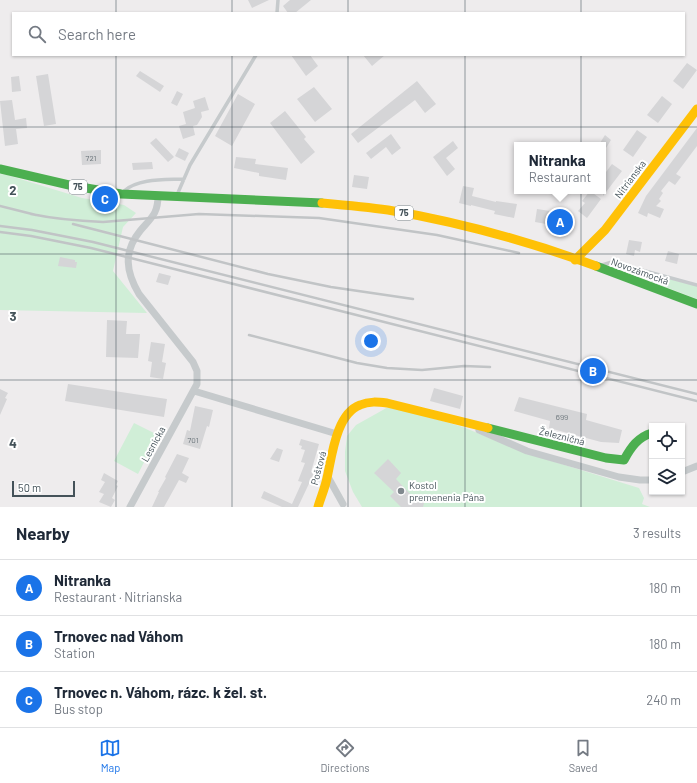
<!DOCTYPE html>
<meta charset="utf-8">
<style>
body{margin:0;font-family:Barlow,sans-serif;background:#f6f6f7;color:#1f2937}
.controls{position:absolute;right:12px;bottom:12px;display:grid;overflow:hidden;border-radius:0px;box-shadow:0 1px 3px #0004}
.controls button{width:36px;height:36px;display:grid;place-items:center;padding:0;border:0;border-bottom:1px solid #e0e1e3;background:#fff;color:#1f2937;font:20px sans-serif}
.scale{position:absolute;left:12px;bottom:10px;width:63px;box-sizing:border-box;padding-left:4px;border:2px solid #445259;border-top:0;font-size:11px;line-height:14px;white-space:nowrap;color:#445259;-webkit-text-stroke:3px #fff;paint-order:stroke}
.you{position:absolute;left:371px;top:341px;width:14px;height:14px;margin:-10px;border:3px solid #fff;border-radius:50%;background:#1a73e8;box-shadow:0 0 0 6px #1a73e833}
.badge{display:grid;place-items:center;width:26px;height:26px;border-radius:50%;background:#1a73e8;color:#fff;font-size:13px;font-weight:700}
.pin{position:absolute;translate:-50% -50%;border:2px solid #fff;box-shadow:0 1px 4px #0006}
.popup{position:absolute;left:514px;top:142px;width:92px;height:52px;box-sizing:border-box;display:grid;place-content:center;border-radius:0px;background:#fff;filter:drop-shadow(0 1px 3px #0005);font-size:13px;white-space:nowrap;color:#747a83}
.popup b{font-size:15px;color:#1f2937}
.popup::after{content:'';position:absolute;left:50%;top:100%;margin-left:-8px;border:8px solid transparent;border-top-color:#fff}
.list{margin:0;padding:0;list-style:none}
h2{display:flex;justify-content:space-between;align-items:center;height:52px;margin:0;padding:0 16px;font-size:17px}
h2 small{font-size:13px;font-weight:400;color:#747a83}
.list li{display:grid;grid-template-columns:26px 1fr auto;gap:12px;align-items:center;box-sizing:border-box;height:56px;padding:0 16px;border-top:1px solid #e0e1e3}
.list b{display:block;font-size:15px;white-space:nowrap}
.list p{margin:0;font-size:13px;white-space:nowrap;color:#747a83}
.list em{font-size:13px;font-style:normal;color:#747a83}
.icon{flex:none;width:22px;height:22px;fill:none;stroke:currentColor;stroke-width:2;stroke-linecap:round;stroke-linejoin:round}
.map{position:relative;flex:none;width:697px;height:507px;overflow:hidden}
.search{position:absolute;background:#fff;box-shadow:0 1px 3px #0004;left:12px;right:12px;top:12px;height:44px;display:flex;align-items:center;gap:10px;box-sizing:border-box;padding:0 14px;border-radius:0px;color:#747a83;font-size:15px}
.sheet{height:220px;background:#fff}
nav{display:flex;justify-content:space-around;align-items:center;box-sizing:border-box;height:56px;border-top:1px solid #e0e1e3;background:#fff;font-size:11px;color:#747a83}
nav a{display:grid;justify-items:center;gap:2px}
nav .on{color:#1a73e8}
.map>svg:first-child{display:block}
.green{fill:#d0eed7}
.building{fill:#d5d5d7}
.lines{fill:none;stroke-linecap:round;stroke-linejoin:round}
.lane{stroke:#c6cacc;stroke-width:3.5}
.street{stroke:#c6cacc;stroke-width:7}
.fast{stroke:#4caf50;stroke-width:9}
.slow{stroke:#ffc107;stroke-width:9}
.rail{stroke:#c1c4c6;stroke-width:2.5}
.grid{fill:none;stroke:#445259;stroke-width:1;stroke-opacity:0.55}
.poi-dot{fill:#80888d;stroke:#fff;stroke-width:1.5}
.labels{text-anchor:middle;stroke-width:4;stroke-linejoin:round;paint-order:stroke}
.number-label{font-size:8px;fill:#6a747a}
.shield{fill:#fff;stroke:#7c868b;stroke-width:1}
.shield-label{font-size:9px;font-weight:bold;fill:#445259}
.street-label{font-size:10px;fill:#445259;stroke:#fff}
.poi-label{font-size:10px;fill:#445259;stroke:#fff;text-anchor:start}
.grid-label{font-size:13px;text-anchor:middle;font-weight:bold;fill:#445259;stroke:#fff;stroke-width:4;stroke-linejoin:round;paint-order:stroke}
</style>
<div class="map">
<svg width="697" height="507" viewBox="0 0 697 507">
<rect width="100%" height="100%" fill="#eeeced"/>
<path class="green" d="M0 174 7 175 82 198 124 205 136 213 123 227 113 271 147 313 0 310Z
M633 270 697 286V299L632 274Z
M390 406 463 427 526 453 639 488 644 498 642 504 650 507H362L353 492 345 471V452L347 436 356 425Z
M134 423 158 435 138 474 114 461Z"/>
<path class="building" d="M248 0H269L252 8Z
M290 0H311L295 13H288L283 6Z
M291 55H310L318 66 306 76Z
M363 55H385L372 66Z
M687 63 697 70 683 89 673 81Z
M140 71 164 86 160 92 136 76Z
M48 74 56 124 44 126 36 76Z
M19 76 21 91 12 92 11 77Z
M417 81 436 104 425 113 415 100 358 143 351 134Z
M314 87 332 109 315 122 297 99Z
M177 91 183 94 177 106 171 103Z
M238 94 255 104 232 146 215 136Z
M662 96 672 104 658 123 647 115Z
M205 97 209 110 201 112 202 117 197 125 193 126 195 135 183 139 179 126 186 124 183 112 195 108 193 101Z
M12 100 15 120 26 118 27 128 16 129 18 144 5 146 0 101Z
M285 111 306 137 304 139 315 152 301 164 270 123Z
M697 128V146L676 174 681 177 675 185 669 181 661 191 663 193 659 199 661 201 656 206 664 209 660 218 648 213 647 217 638 213 646 196Z
M637 130 647 137 633 157 623 150Z
M391 134 401 148 392 155 386 147 371 159 366 153Z
M605 135 611 140 606 148 600 143Z
M156 138 174 157 168 162 150 143Z
M453 141 458 148 446 158 455 169 447 176 433 157Z
M179 148 189 153 185 161 175 156Z
M101 150V164L82 165 81 151Z
M236 157 256 159 255 164 288 168 286 180 259 176V173L234 168Z
M152 162 153 169 133 170 132 163Z
M612 164 622 171 603 196V176Z
M354 175 369 177 367 189 352 187Z
M463 186 474 188 472 196 496 202V201L517 204 514 218 494 214 495 211 471 205V206L459 203Z
M590 191 601 199 587 218 578 211 585 203 582 201Z
M537 209 570 214 568 228 535 222Z
M629 240 642 242 640 252 635 250 634 256 626 254Z
M668 251 679 254 677 264 665 261Z
M60 257 75 260V262H77L76 268 58 266Z
M159 273 171 276 168 285 156 282Z
M107 320 127 321 126 334H140L138 358 106 357Z
M151 342 165 344 162 362 166 363 163 379 150 377 152 362 148 361Z
M68 384 167 399 164 417 65 401Z
M434 388 463 396 460 409 430 401Z
M0 389 8 393 5 398 7 399 0 415Z
M519 397 587 414 586 420 622 430 619 443 601 442 549 428 550 421 514 411Z
M195 406 213 410 209 427 207 426 200 449 183 444 187 430 190 431Z
M301 439 319 444 311 472 314 473 298 507H282L261 498 264 491 292 504 302 482 298 481 305 463 301 462 305 450 301 449 302 446 299 445Z
M277 448 283 450 279 462 270 459Z
M177 454 189 458 182 473 189 477 186 483 179 480 164 507H152L159 492H158L166 478 165 477Z
M388 459 401 473 396 479 416 500 420 498 424 503 423 507H401L390 496 394 492 374 473Z
M104 473 118 481 116 485 118 486 112 498 115 500 111 507 99 502 104 494 99 492 105 482 101 480Z"/>
<g class="lines">
<path class="lane" d="M277 13 278 0
M124 191C139 178 165 180 184 179
M177 195 190 165 256 55
M602 265 612 262 697 285"/>
<path class="street" d="M194 391 337 434
M479 430 527 451 619 477 640 480H652
M682 472 697 466
M328 477 343 504
M130 507 197 384V371L193 362 139 294C126 272 123 252 140 231 151 218 158 214 158 196"/>
<path class="fast" d="M0 169 69 185 121 194 322 203
M596 266 697 304
M488 428 606 458 624 460C631 447 638 437 652 433"/>
<path class="slow" d="M322 203C344 205 366 207 388 210 459 222 528 241 596 266
M575 260 605 230 697 109
M318 507C321 497 325 488 327 478 332 456 336 414 360 405 369 401 378 402 387 403L488 428"/>
<path class="rail" d="M0 206 36 215
M31 214C55 219 79 221 103 222L199 214 319 218 437 235 519 253
M73 224 268 274 331 287 413 299
M0 226 32 230 93 242 697 394
M0 232 31 236 91 248 697 401
M249 335 357 363 387 368 422 370 464 366 490 367"/>
</g>
<path class="grid" d="M116 0V13M232 0V13M348 0V13M465 0V13M581 0V13M116 55V507M232 55V507M348 55V507M465 55V507M581 55V507M0 127H697M0 254H697M0 380H697"/>
<circle class="poi-dot" cx="401" cy="491" r="4"/>
<g class="labels">
<g class="number-label">
<text x="91" y="161">721</text>
<text x="562" y="420">699</text>
<text x="193" y="443">701</text>
</g>
<g class="shield">
<rect x="69" y="180" width="18" height="14" rx="3"/>
<rect x="395" y="206" width="18" height="14" rx="3"/>
</g>
<g class="shield-label">
<text x="78" y="190">75</text>
<text x="404" y="216">75</text>
</g>
<g class="street-label">
<text transform="translate(630 179) rotate(-53)" y="4">Nitrianska</text>
<text transform="translate(640 271) rotate(20)" y="4">Novozámocká</text>
<text transform="translate(562 436) rotate(14)" y="4">Železničná</text>
<text transform="translate(153 444) rotate(-61)" y="4">Lesnícka</text>
<text transform="translate(318 468) rotate(-75)" y="4">Poštová</text>
</g>
<g class="poi-label">
<text x="409" y="489">Kostol<tspan x="409" dy="12">premenenia Pána</tspan></text>
</g>
</g>
<g class="grid-label">
<text x="13" y="195">2</text>
<text x="13" y="321">3</text>
<text x="13" y="448">4</text>
</g>
</svg>
<div class="controls">
<button><svg class="icon" aria-label="locate" viewBox="0 0 24 24"><circle cx="12" cy="12" r="6"/><path d="M12 2v4M12 18v4M2 12h4M18 12h4"/></svg></button>
<button><svg class="icon" aria-label="layers" viewBox="0 0 24 24"><path d="M12 4l9 5-9 5-9-5zM3 14l9 5 9-5"/></svg></button>
</div>
<div class="scale">50 m</div>
<div class="you"></div>
<div class="pin badge" style="left:560px;top:222px">A</div>
<div class="popup"><b>Nitranka</b>Restaurant</div>
<div class="pin badge" style="left:593px;top:371px">B</div>
<div class="pin badge" style="left:105px;top:199px">C</div>
<div class="search"><svg class="icon" aria-label="search" viewBox="0 0 24 24"><circle cx="10" cy="10" r="6"/><path d="M15 15l6 6"/></svg>Search here</div>
</div>
<section class="sheet">
<h2>Nearby<small>3 results</small></h2>
<ul class="list">
<li><span class="badge">A</span><div><b>Nitranka</b><p>Restaurant · Nitrianska</p></div><em>180 m</em></li>
<li><span class="badge">B</span><div><b>Trnovec nad Váhom</b><p>Station</p></div><em>180 m</em></li>
<li><span class="badge">C</span><div><b>Trnovec n. Váhom, rázc. k žel. st.</b><p>Bus stop</p></div><em>240 m</em></li>
</ul>
</section>
<nav>
<a class="on"><svg class="icon" aria-label="map" viewBox="0 0 24 24"><path d="M3 6l6-2 6 2 6-2v14l-6 2-6-2-6 2zM9 4v14M15 6v14"/></svg>Map</a>
<a><svg class="icon" aria-label="directions" viewBox="0 0 24 24"><path d="M12 3l9 9-9 9-9-9zM9 14v-3h6M13 9l2 2-2 2"/></svg>Directions</a>
<a><svg class="icon" aria-label="saved" viewBox="0 0 24 24"><path d="M7 4h10v16l-5-4-5 4z"/></svg>Saved</a>
</nav>
